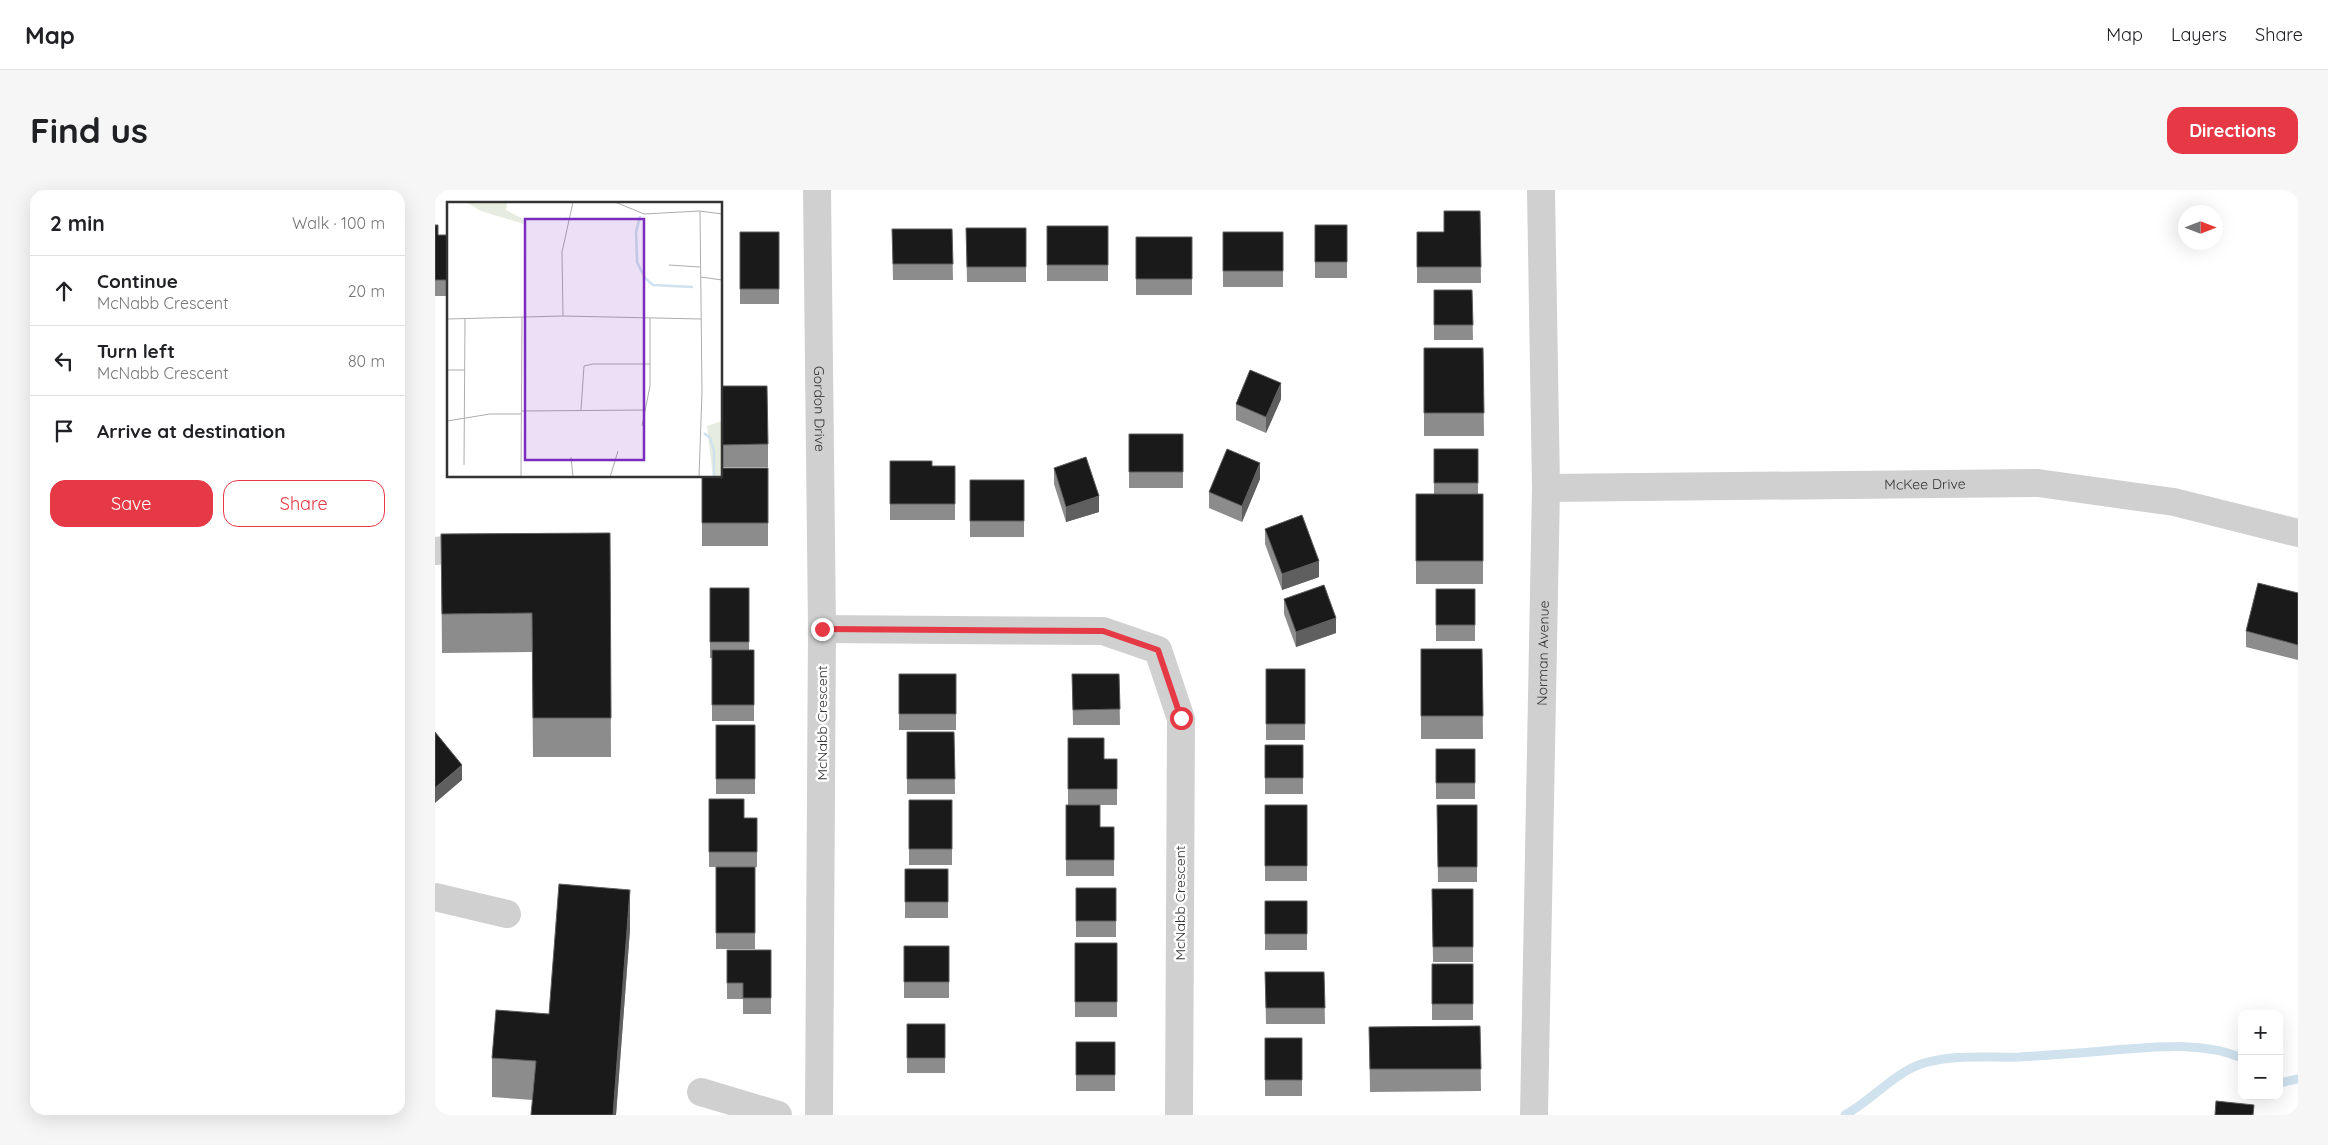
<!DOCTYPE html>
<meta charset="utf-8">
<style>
body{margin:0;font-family:Quicksand,sans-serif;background:#f6f6f6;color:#202124}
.controls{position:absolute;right:15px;bottom:15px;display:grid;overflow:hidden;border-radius:10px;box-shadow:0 5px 20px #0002}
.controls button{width:45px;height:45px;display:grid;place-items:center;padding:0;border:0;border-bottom:1px solid #e0e0e0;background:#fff;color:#202124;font:25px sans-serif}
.compass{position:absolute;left:1743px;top:15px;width:45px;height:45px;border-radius:50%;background:#fff;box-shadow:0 5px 20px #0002;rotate:90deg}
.stop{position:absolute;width:15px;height:15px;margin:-11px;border:4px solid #e63946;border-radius:50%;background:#fff}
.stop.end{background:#e63946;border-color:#fff;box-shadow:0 1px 5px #0008}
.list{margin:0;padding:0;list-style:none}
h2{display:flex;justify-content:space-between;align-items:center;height:65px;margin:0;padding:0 20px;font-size:21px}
h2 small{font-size:16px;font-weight:400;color:#757577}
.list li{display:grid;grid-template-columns:32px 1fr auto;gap:15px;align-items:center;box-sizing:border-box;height:70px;padding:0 20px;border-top:1px solid #e0e0e0}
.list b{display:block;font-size:19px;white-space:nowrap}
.list p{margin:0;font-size:16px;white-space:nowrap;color:#757577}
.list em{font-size:16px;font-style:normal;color:#757577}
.actions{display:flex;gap:10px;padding:15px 20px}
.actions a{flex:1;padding:11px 0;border:1px solid #e63946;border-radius:15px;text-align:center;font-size:18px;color:#e63946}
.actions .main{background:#e63946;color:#fff}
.icon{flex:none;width:28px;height:28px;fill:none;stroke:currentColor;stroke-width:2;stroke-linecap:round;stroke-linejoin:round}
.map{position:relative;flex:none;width:1863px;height:925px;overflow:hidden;border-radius:15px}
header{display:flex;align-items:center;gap:30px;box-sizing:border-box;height:70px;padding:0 25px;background:#fff;border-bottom:1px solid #e0e0e0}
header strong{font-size:24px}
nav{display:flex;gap:28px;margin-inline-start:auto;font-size:18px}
.intro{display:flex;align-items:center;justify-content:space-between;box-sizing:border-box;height:120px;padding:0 30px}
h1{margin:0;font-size:35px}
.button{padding:12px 22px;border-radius:15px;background:#e63946;color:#fff;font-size:18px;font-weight:700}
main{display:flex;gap:30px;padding:0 30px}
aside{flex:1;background:#fff;border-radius:15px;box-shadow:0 5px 20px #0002}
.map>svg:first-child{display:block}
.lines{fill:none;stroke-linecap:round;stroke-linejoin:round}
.stream{stroke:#cfe2ee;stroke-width:9}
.minor{stroke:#d0d0d0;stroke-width:28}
.wall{fill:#8c8c8c}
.shaded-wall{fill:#5f5f5f}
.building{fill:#1a1a1a;stroke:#5f5f5f}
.route{stroke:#e63946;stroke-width:6}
.labels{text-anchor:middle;stroke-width:5;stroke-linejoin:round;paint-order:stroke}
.street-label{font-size:14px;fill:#333;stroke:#fff}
.inset-river{fill:none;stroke:#cfe2ee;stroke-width:2.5}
.inset-road{fill:none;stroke:#adadad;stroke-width:1}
.view{fill:#7b2cbf;fill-opacity:0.15;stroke:#7b2cbf;stroke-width:2.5}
.inset-edge{fill:none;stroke:#333;stroke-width:2.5}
</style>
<header>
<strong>Map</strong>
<nav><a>Map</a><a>Layers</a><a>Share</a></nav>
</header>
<div class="intro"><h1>Find us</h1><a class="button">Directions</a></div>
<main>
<aside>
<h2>2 min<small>Walk · 100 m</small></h2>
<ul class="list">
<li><svg class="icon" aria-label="ahead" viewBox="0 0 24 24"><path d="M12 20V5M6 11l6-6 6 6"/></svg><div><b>Continue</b><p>McNabb Crescent</p></div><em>20 m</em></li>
<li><svg class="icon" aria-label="left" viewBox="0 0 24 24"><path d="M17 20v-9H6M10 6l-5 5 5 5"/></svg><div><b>Turn left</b><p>McNabb Crescent</p></div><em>80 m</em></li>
<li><svg class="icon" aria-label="arrive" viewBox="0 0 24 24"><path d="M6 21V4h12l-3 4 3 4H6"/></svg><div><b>Arrive at destination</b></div></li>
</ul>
<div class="actions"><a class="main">Save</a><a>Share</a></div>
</aside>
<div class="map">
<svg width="1863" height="925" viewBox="0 0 1863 925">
<rect width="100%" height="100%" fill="#fff"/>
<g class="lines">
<path class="stream" d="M1844 893 1863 889
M1410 925C1437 910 1460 882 1489 873 1521 864 1552 868 1584 867 1616 865 1647 863 1679 860 1721 857 1768 851 1807 868"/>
<g class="minor">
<path id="s1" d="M382 0 387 439 384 925"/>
<path id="s2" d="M1111 298 1603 293 1739 312 1863 343"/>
<path d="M0 361 27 358"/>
<path d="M387 439 668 441 723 460 746 529 744 925"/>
<path d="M0 707 72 724"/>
<path d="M266 902 343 925"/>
<path id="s3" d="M1099 925 1111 298 1106 0"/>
</g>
</g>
<path class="wall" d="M1045 21 1046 93H982V42H1009Z
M0 35 3 45H14V106H0Z
M880 35H912V88H880Z
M612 36H673V91H612Z
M531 38H591V92H532Z
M457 39H517L518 90H458Z
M305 42H344V114H305Z
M788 42H848V97H788Z
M701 47H757V105H701Z
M999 100H1037L1038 150H999Z
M989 158H1048L1049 246H989Z
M286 196 333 254V277H286Z
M846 209 831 243 801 230V214Z
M694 244H748V298H694Z
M999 259H1043V304H1048V394H981V304H999Z
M455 271 497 276H520V330H455Z
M333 278V356H267V286Z
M619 278 664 322 631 332 619 294Z
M825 289 807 332 774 318V302Z
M535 290H589V347H535Z
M830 339 884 387 847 400 830 354Z
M175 343 176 567H98L97 462 7 463 6 344Z
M275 398H314V460H319V531H277V468H275Z
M1001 399H1040V451H1001Z
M1863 403V470L1811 457V441Z
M849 409 901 443 861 457 849 424Z
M986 459H1047L1048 549H986Z
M831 479H870V550H831Z
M464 484H521V540H464Z
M637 484H684L685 535H638Z
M281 535H320V604H281Z
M472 542H519L520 604H472Z
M633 548 669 569H682V615H633Z
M830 555H868V604H830Z
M1001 559H1040V609H1001Z
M274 609 309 628H322V677H274Z
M474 610H517V675H474Z
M631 615 665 637H679V686H631Z
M830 615H872V691H830Z
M1002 615H1042V692H1003Z
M281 677H320V759H281Z
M470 679H513V728H470Z
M641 698H681V747H641Z
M997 699H1038V772H998Z
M830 711H872V760H830Z
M195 739 181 925H96L98 910 57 907V868L114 824Z
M640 753H682V827H640Z
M469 756H514V808H469Z
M292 760H336V824H308V809H292Z
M997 774H1038V830H997Z
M830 782H889L890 834H831Z
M472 834H510V883H472Z
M1045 836 1046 901 935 902 934 837Z
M830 848H867V906H830Z
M641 852H680V901H641Z"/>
<path class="shaded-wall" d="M846 193V209L831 243V227Z
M825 273V289L807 332V316Z
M664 306V322L631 332V317Z
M884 371V387L847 400V384Z
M901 428V443L861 457V442Z
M27 575V590L0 613V598Z
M195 700V739L181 925H178Z"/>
<path class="building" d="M1009 21H1045L1046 77H982V42H1009Z
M0 35H3V45H14V90H0Z
M880 35H912V72H880Z
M612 36H673V75H612Z
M531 38H591V77H532Z
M457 39H517L518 74H458Z
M305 42H344V99H305Z
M788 42H848V81H788Z
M701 47H757V89H701Z
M999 100H1037L1038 135H999Z
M989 158H1048L1049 223H989Z
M815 180 846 193 831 227 801 214Z
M286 196H332L333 254 286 255Z
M694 244H748V282H694Z
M792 259 825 273 807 316 774 302Z
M999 259H1043V293H999Z
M651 267 664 306 631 317 619 278Z
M455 271H497V276H520V314H455Z
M286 278H333V333H267V286H286Z
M535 290H589V331H535Z
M981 304H1048V371H981Z
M867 325 884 371 847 384 830 339Z
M175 343 176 528H98L97 423 7 424 6 344Z
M1823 393 1863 403V455L1811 441Z
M889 395 901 428 861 442 849 409Z
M275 398H314V452H275Z
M1001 399H1040V435H1001Z
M986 459H1047L1048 526H986Z
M277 460H319V515H277Z
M831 479H870V534H831Z
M464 484H521V524H464Z
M637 484H684L685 519 638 520Z
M281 535H320V589H281Z
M0 542 27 575 0 598Z
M472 542H519L520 589H472Z
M633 548H669V569H682V599H633Z
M830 555H868V588H830Z
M1001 559H1040V593H1001Z
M274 609H309V628H322V662H274Z
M474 610H517V659H474Z
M631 615H665V637H679V670H631Z
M830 615H872V676H830Z
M1002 615H1042V677H1003Z
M281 677H320V743H281Z
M470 679H513V712H470Z
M124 694 195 700 178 925H96L101 871 57 868 61 820 114 824Z
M641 698H681V731H641Z
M997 699H1038V757H998Z
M830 711H872V744H830Z
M640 753H682V812H640Z
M469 756H514V792H469Z
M292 760H336V808H308V793H292Z
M997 774H1038V814H997Z
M830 782H889L890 818H831Z
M472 834H510V868H472Z
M1045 836 1046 879H935L934 837Z
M830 848H867V890H830Z
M641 852H680V885H641Z
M1781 911 1819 915 1818 925H1780Z"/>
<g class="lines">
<path class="route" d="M387 439 668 441 723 460 746 528"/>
</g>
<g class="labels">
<g class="street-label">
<text dy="5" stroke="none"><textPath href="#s1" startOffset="219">Gordon Drive</textPath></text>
<text dy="5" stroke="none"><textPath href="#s2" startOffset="379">McKee Drive</textPath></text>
<text dy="5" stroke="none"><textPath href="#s3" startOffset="462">Norman Avenue</textPath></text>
<text transform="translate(387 533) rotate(-90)" y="5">McNabb Crescent</text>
<text transform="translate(745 713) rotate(-90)" y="5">McNabb Crescent</text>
</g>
</g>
<g transform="translate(12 12)">
<rect width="275" height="275" fill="#fff"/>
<path d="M19 0H60L59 8 78 18 77 22 34 9ZM275 219V275H266L260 224Z" fill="#e6ecdf"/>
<path class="inset-river" d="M193 14 189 30 190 60 198 76 206 83 246 85M257 231 263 236 267 249V275"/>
<path class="inset-road" d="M168 0 197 12 253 9 275 12M222 63 253 65M254 75 275 78M116 114 115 50 126 0M0 117 116 114 254 117M0 168H17M134 208 137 164 146 162H203M75 209 199 208M0 219 43 212H75M195 224 203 184V116M124 255 126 275M17 263 18 117M74 275 75 115M163 275 171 249M252 275 255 190 253 9"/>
<path class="view" d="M78 17H197V258H78Z"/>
<rect width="275" height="275" class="inset-edge"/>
</g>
</svg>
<div class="controls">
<button>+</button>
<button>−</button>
</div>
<svg class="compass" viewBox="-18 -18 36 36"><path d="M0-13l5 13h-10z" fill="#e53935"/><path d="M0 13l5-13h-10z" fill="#757577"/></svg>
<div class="stop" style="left:746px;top:528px"></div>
<div class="stop end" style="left:387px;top:439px"></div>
</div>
</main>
